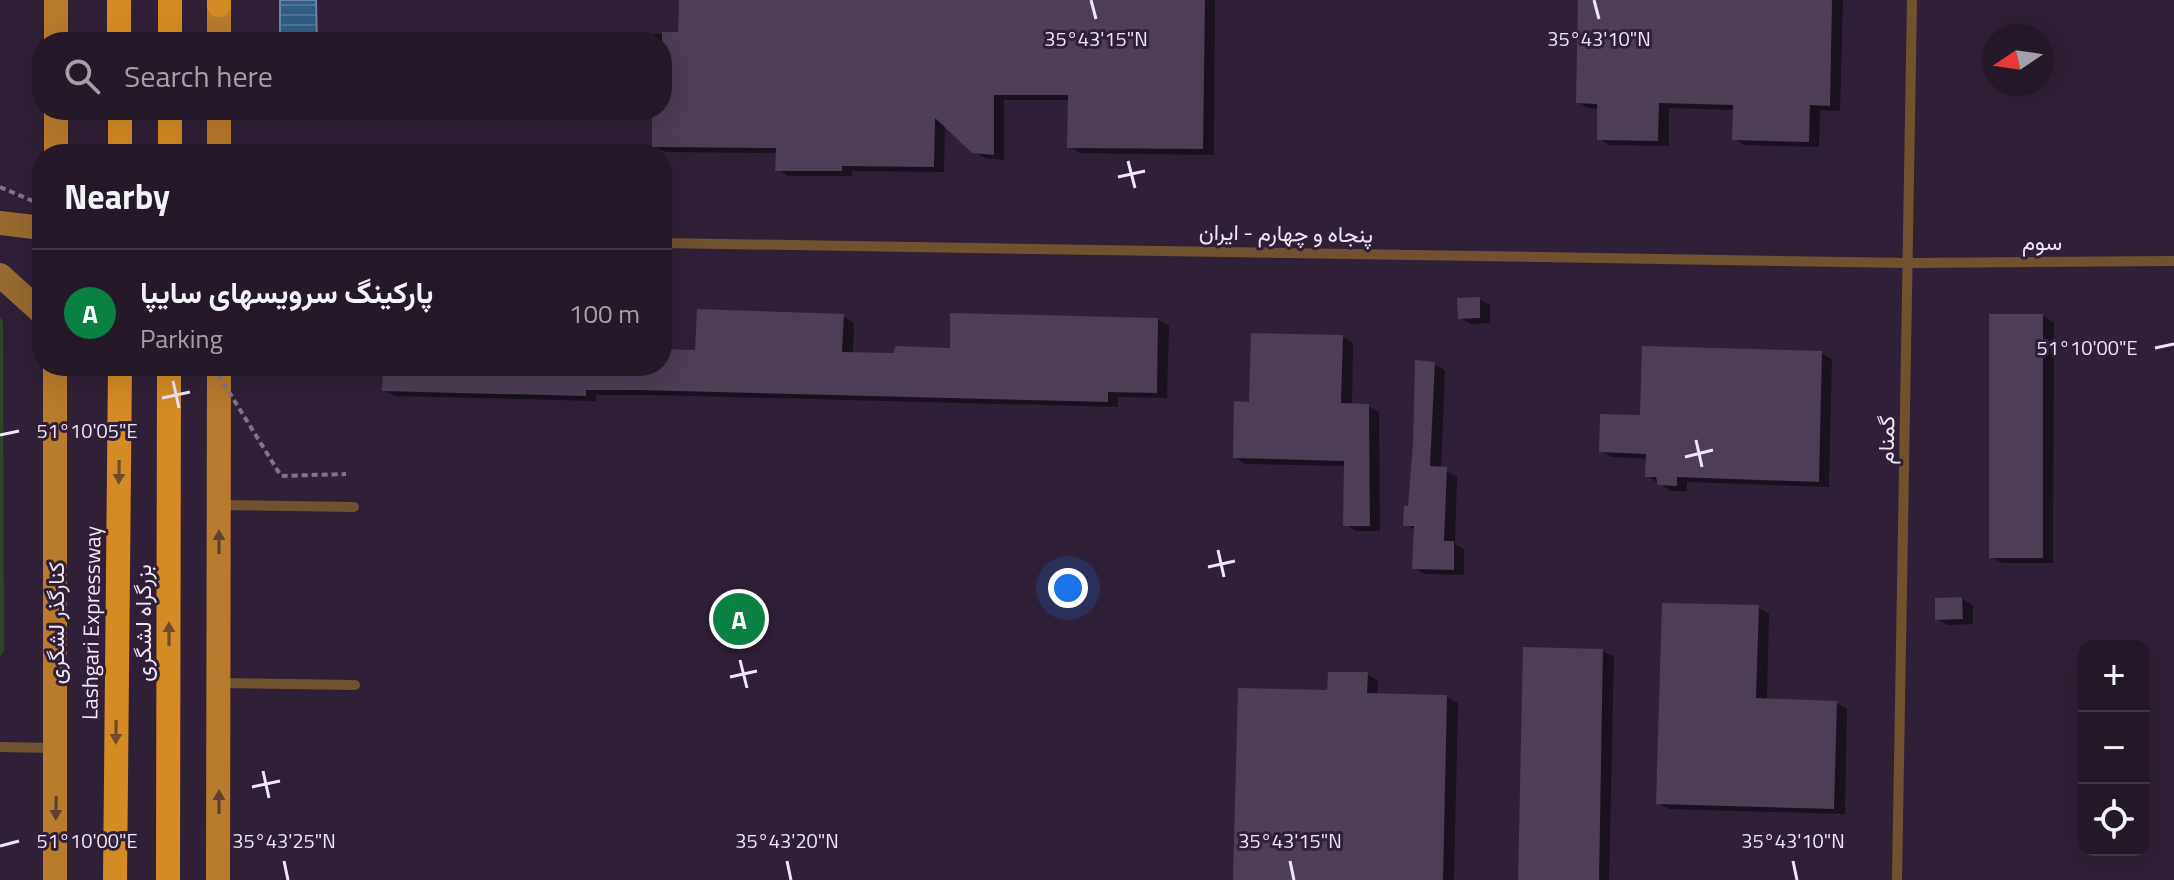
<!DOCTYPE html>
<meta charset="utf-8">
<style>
body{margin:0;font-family:"Titillium Web",Vazirmatn,sans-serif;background:#2c2131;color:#f1f3f6}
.controls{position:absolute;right:24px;bottom:24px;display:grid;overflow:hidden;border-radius:16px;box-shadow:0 8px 32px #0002}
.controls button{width:72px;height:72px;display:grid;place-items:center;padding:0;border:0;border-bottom:2px solid #413746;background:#241829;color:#f1f3f6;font:40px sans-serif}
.compass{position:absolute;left:1982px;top:24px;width:72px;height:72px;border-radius:50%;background:#241829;box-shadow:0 8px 32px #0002;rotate:257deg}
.you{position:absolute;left:1068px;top:588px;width:28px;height:28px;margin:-20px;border:6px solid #fff;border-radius:50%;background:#1a73e8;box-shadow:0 0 0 12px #1a73e833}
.badge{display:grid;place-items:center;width:52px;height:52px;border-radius:50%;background:#0b8043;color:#fff;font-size:26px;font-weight:700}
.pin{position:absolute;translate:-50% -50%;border:4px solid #fff;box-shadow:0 2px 8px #0006}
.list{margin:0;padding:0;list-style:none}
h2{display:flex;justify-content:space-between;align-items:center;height:104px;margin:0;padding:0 32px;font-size:34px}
h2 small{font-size:26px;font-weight:400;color:#a3a0a8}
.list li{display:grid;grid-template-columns:52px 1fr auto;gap:24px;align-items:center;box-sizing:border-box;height:128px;padding:0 32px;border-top:2px solid #413746}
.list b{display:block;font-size:30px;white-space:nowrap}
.list p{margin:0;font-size:26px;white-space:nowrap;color:#a3a0a8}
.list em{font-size:26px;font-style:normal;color:#a3a0a8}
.icon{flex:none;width:44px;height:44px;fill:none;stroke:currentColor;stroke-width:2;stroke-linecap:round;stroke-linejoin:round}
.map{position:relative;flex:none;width:2174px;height:880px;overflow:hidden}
.search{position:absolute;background:#241829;box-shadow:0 8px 32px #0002;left:32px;top:32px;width:640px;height:88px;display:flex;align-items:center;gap:20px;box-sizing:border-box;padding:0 28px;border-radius:32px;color:#a3a0a8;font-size:30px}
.panel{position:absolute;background:#241829;box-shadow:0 8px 32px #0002;left:32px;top:144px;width:640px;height:232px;border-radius:32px}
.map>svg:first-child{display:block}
.green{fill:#2c4626}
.water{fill:url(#water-rules);stroke:#6a85a5;stroke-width:2}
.shadow{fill:#0007}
.building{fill:#4d3d55}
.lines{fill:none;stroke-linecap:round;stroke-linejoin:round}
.path{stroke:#817487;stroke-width:4;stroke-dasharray:6 4;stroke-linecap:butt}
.lane{stroke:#715230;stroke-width:10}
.secondary{stroke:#996a30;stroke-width:24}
.primary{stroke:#b97b2c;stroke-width:24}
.highway{stroke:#d58b24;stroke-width:24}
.path-bridge{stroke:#817487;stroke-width:4;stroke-dasharray:6 4;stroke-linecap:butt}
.oneway{fill:#724b2f}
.oneway2{fill:#604033}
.ticks{fill:none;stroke:#f0e6f5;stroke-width:3}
.labels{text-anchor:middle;stroke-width:6;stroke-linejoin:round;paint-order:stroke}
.street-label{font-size:22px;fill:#f0e6f5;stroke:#302037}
.ticks-label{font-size:20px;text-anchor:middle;fill:#f0e6f5;stroke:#302037;stroke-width:6;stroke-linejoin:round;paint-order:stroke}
</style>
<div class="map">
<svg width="2174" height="880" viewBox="0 0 2174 880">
<defs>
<pattern id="water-rules" width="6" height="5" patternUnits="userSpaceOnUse" patternTransform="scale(2)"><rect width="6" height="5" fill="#315c83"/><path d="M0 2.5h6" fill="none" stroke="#4f7395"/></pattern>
</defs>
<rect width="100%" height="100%" fill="#302037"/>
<path class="green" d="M0 316 3 322 4 651 0 656Z"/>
<path class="water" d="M280 0H316L317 42H280Z"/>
<path class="shadow" d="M681 0H1215L1214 155 1080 153 1070 147V100H1004V160L985 158 973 151 945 125 944 172 852 171V176H788L777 169V153L665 152 654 146V110H662V42H654V34H680Z
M1580 0H1843L1840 111 1820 110 1819 147 1745 145 1734 139 1735 110 1669 108V146L1609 145 1599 138V109L1588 108 1578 102Z
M1479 299 1490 305V323L1471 324 1460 318Z
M843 316 854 323 853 354 894 355 1158 320 1169 326 1167 398 1118 397V407L652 395H596V401L395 396 384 390 385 366H662V351L697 352Z
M2043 316 2054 322 2053 563H2002L1991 557Z
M1342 337 1353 343 1352 406H1368L1379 412 1380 531H1356L1345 524 1346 466 1245 464 1235 457 1251 404Z
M1822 353 1832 360 1829 487 1687 482V491H1671L1647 476 1648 459 1612 457 1601 451 1642 417Z
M1434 364 1445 370 1441 469 1457 476 1455 544 1464 549V575L1425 574 1414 568 1415 530 1405 524Z
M1962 599 1973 605V624L1948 625 1937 619Z
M1758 607 1769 614 1767 701 1836 703 1847 709 1845 814 1669 809 1658 803Z
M1603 651 1614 657 1609 880H1520Z
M1367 674 1378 681 1377 695 1447 697 1458 703 1454 880H1235L1329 692Z"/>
<path class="building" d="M679 0H1205L1203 149 1067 148 1068 95H994V155L972 153 935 118 934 167 842 166V171H775L776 148 652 147V110H662V32H678Z
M1578 0H1832L1830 106 1810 105 1809 142 1732 140 1733 105 1659 103 1658 141 1597 140V104L1576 103Z
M1480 297V318L1458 319 1457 298Z
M697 309 844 314 842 352 893 353 896 346 950 348V313L1158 318 1157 393 1108 392V402L639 390H586V396L382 391 383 366H662V349L695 350Z
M1989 314H2043V558H1989Z
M1251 333 1343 335 1341 403 1369 404 1370 526H1343L1344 461 1233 458 1234 401 1249 402Z
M1642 346 1822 351 1819 482 1677 477V486L1658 485 1656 477H1645L1646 454 1599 452 1600 414 1640 415Z
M1415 360 1435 362 1430 466 1447 467 1444 541H1454V570L1412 569 1414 526H1403L1404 506H1408L1413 444Z
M1962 597 1963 619 1935 620V598Z
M1662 603 1759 605 1756 698 1837 701 1834 809 1656 804Z
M1523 647 1603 649 1599 880H1518Z
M1328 672H1368L1367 693 1447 695 1443 880H1233L1238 688 1327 690Z"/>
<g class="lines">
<path class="path" d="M0 187 40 204"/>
<path class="lane" d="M662 243 1910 263 2174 261
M219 505 354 507
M219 683 355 685
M0 747 54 748
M1897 880 1912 0"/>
<path class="secondary" d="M0 223 42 228
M0 275 42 313"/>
<path class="primary" d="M56 42V0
M219 42V0
M56 154V110
M219 154V110
M55 880V366
M218 880 219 366"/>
<path class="highway" d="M119 0V42
M219 0V5
M170 42V0
M120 110V154
M170 154V110
M115 880 120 366
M168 880 169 366"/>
<path class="path-bridge" d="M213 366 281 476 346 474"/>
</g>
<defs><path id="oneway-solid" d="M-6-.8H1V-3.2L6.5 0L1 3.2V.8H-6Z" transform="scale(2)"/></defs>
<g class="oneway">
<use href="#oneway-solid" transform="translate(119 472) rotate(91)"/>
<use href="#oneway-solid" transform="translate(169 634) rotate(-90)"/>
<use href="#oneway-solid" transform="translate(116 732) rotate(91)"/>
</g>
<g class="oneway2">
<use href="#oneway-solid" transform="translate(219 542) rotate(-90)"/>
<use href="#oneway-solid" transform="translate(219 802) rotate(-90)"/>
<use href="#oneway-solid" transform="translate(56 808) rotate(91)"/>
</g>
<path class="ticks" d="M1091 0 1096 19M1594 0 1599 19M1128 161 1135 188M1118 177 1145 171M2155 348 2174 344M173 381 179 408M162 398 190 392M0 435 19 431M1696 440 1702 467M1685 457 1713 450M1218 550 1224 577M1208 567 1235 561M740 660 747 688M730 677 757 671M263 771 269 798M252 787 280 781M0 846 19 841M284 861 288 880M787 861 791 880M1290 861 1294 880M1793 861 1797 880"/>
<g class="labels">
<g class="street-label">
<text transform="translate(1286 233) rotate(1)" y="8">پنجاه و چهارم - ایران</text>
<text x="2042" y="250">سوم</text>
<text transform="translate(1886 440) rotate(-89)" y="8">گمنام</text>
<text transform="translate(56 623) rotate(-90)" y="8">کنارگذر لشگری</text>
<text transform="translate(91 623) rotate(-89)" y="8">Lashgari Expressway</text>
<text transform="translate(143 623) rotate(-90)" y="8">بزرگراه لشگری</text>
</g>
</g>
<g class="ticks-label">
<text x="1096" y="46">35°43'15"N</text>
<text x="1599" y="46">35°43'10"N</text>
<text x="2087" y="355">51°10'00"E</text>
<text x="87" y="438">51°10'05"E</text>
<text x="284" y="848">35°43'25"N</text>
<text x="787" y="848">35°43'20"N</text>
<text x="1290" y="848">35°43'15"N</text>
<text x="1793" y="848">35°43'10"N</text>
<text x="87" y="848">51°10'00"E</text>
</g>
</svg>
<div class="controls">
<button>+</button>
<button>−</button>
<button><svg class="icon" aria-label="locate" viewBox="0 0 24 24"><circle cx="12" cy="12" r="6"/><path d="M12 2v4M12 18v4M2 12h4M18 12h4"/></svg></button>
</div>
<svg class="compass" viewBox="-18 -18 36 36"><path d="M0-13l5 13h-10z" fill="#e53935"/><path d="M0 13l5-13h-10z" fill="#a3a0a8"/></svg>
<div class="you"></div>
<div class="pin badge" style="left:739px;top:619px">A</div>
<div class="search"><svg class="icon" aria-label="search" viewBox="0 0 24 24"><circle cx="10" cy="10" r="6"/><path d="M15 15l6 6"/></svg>Search here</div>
<section class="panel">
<h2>Nearby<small></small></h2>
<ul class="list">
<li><span class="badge">A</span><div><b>پارکینگ سرویسهای سایپا</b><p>Parking</p></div><em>100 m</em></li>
</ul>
</section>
</div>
